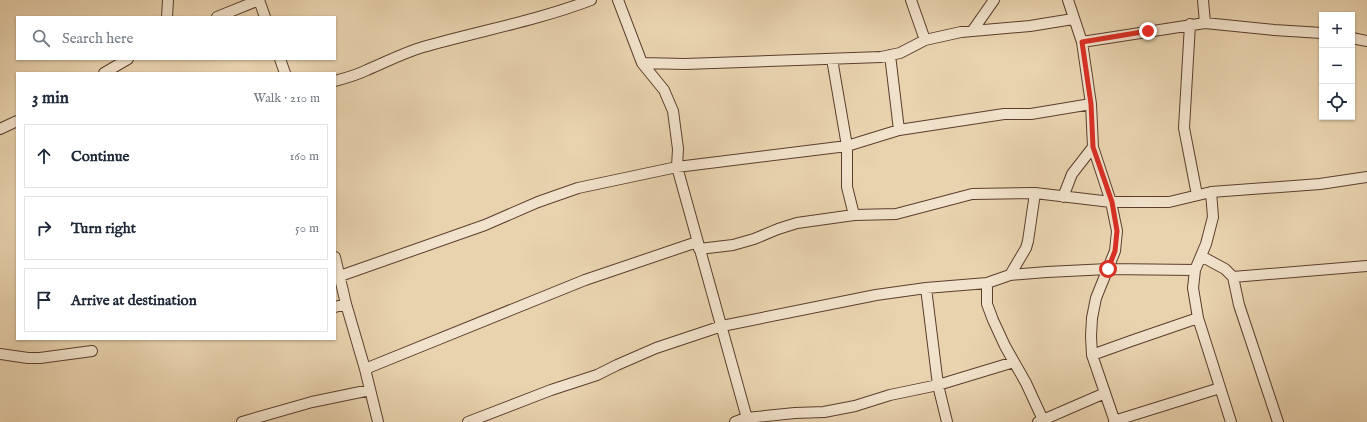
<!DOCTYPE html>
<meta charset="utf-8">
<style>
body{margin:0;font-family:"IM FELL English",serif;background:#f6f6f7;color:#1f2937}
.controls{position:absolute;right:12px;top:12px;display:grid;overflow:hidden;border-radius:0px;box-shadow:0 1px 3px #0004}
.controls button{width:36px;height:36px;display:grid;place-items:center;padding:0;border:0;border-bottom:1px solid #e0e1e3;background:#fff;color:#1f2937;font:20px sans-serif}
.stop{position:absolute;width:12px;height:12px;margin:-9px;border:3px solid #d93025;border-radius:50%;background:#fff}
.stop.end{background:#d93025;border-color:#fff;box-shadow:0 1px 4px #0008}
.list{margin:0;padding:0;list-style:none}
h2{display:flex;justify-content:space-between;align-items:center;height:52px;margin:0;padding:0 16px;font-size:17px}
h2 small{font-size:13px;font-weight:400;color:#747a83}
.list li{display:grid;grid-template-columns:26px 1fr auto;gap:12px;align-items:center;box-sizing:border-box;height:64px;margin:0 8px 8px;padding:0 8px;border:1px solid #e0e1e3;border-radius:0px}
.list b{display:block;font-size:15px;white-space:nowrap}
.list em{font-size:13px;font-style:normal;color:#747a83}
.icon{flex:none;width:22px;height:22px;fill:none;stroke:currentColor;stroke-width:2;stroke-linecap:round;stroke-linejoin:round}
.map{position:relative;flex:none;width:1367px;height:422px;overflow:hidden}
.search{position:absolute;background:#fff;box-shadow:0 1px 3px #0004;left:16px;top:16px;width:320px;height:44px;display:flex;align-items:center;gap:10px;box-sizing:border-box;padding:0 14px;border-radius:0px;color:#747a83;font-size:15px}
.panel{position:absolute;background:#fff;box-shadow:0 1px 3px #0004;left:16px;top:72px;width:320px;height:268px;border-radius:0px}
.map>svg:first-child{display:block}
.lines{fill:none;stroke-linecap:round;stroke-linejoin:round}
.street-casing{stroke:#5c3e2d;stroke-width:12}
.street{stroke:#f1e2cb;stroke-width:10}
.route{stroke:#d93025;stroke-width:5}
</style>
<div class="map">
<svg width="1367" height="422" viewBox="0 0 1367 422">
<rect width="100%" height="100%" fill="#e9d3af"/>
<filter id="stains"><feTurbulence type="fractalNoise" baseFrequency=".005" numOctaves="4"/><feColorMatrix values="0 0 0 0 .2 0 0 0 0 .09 0 0 0 0 .02 0 0 0 .5 -.17"/></filter>
<radialGradient id="worn" r=".72"><stop offset=".6" stop-color="#630" stop-opacity="0"/><stop offset="1" stop-color="#630" stop-opacity=".3"/></radialGradient>
<g class="lines">
<defs>
<path id="street" d="M259 0 265 17
M618 0 642 63 664 90 673 111 678 149 677 167 748 422
M911 0 925 40
M1068 0 1082 42 1091 104 1093 147 1111 202 1117 231 1115 251 1096 298 1092 318 1091 336 1092 355 1115 422
M1203 0 1205 23
M167 17 168 0
M217 17 259 0
M1190 24 1184 128 1197 195
M973 30 994 0
M1352 38 1367 41
M1082 42 1205 23 1274 30 1322 33
M890 55 899 130
M280 59 285 73
M832 59 847 146V187L854 215
M642 63 685 64 881 57 900 53 925 40 961 32 1030 26 1073 19
M104 73 128 59
M335 81C346 78 357 75 367 70 386 62 403 53 423 47 479 31 536 21 591 0
M0 129 17 121
M1211 192 1213 217 1206 244 1195 270 1193 288 1198 318 1231 422
M1063 197 1072 174 1093 147
M699 249 733 245 754 239 778 229 797 223 854 215 896 214 972 194 1035 193 1111 202H1169L1211 192 1320 184 1367 177
M1201 256 1225 269 1233 277 1239 305 1278 422
M335 257 346 304 365 369 378 422
M1010 275 1026 248 1028 241 1035 193
M340 276 485 225 538 202 578 188 677 167 847 146 899 130 1004 114H1031L1091 104
M1233 277 1367 266
M987 283V304L993 320 1005 346 1026 383 1044 422
M926 288 938 385 947 422
M335 307 346 304
M0 354 28 358H40L92 351
M1092 355 1131 341 1198 318
M365 369 585 280 697 242
M1114 421 1220 388
M242 422 312 402 370 390
M468 422 551 390 597 375 617 365 656 348 722 326 876 295 926 288 987 283 1010 275 1047 272 1108 269 1195 270
M735 422 746 418 795 413 824 412 855 406 890 395 938 385 1014 362
M1038 422 1105 393"/>
</defs>
<use href="#street" class="street-casing"/>
<use href="#street" class="street"/>
</g>
<g class="lines">
<path class="route" d="M1108 269 1115 251 1117 231 1112 202 1093 147 1091 104 1082 42 1148 31"/>
</g>
<rect width="100%" height="100%" filter="url(#stains)"/>
<rect width="100%" height="100%" fill="url(#worn)"/>
</svg>
<div class="controls">
<button>+</button>
<button>−</button>
<button><svg class="icon" aria-label="locate" viewBox="0 0 24 24"><circle cx="12" cy="12" r="6"/><path d="M12 2v4M12 18v4M2 12h4M18 12h4"/></svg></button>
</div>
<div class="stop" style="left:1108px;top:269px"></div>
<div class="stop end" style="left:1148px;top:31px"></div>
<div class="search"><svg class="icon" aria-label="search" viewBox="0 0 24 24"><circle cx="10" cy="10" r="6"/><path d="M15 15l6 6"/></svg>Search here</div>
<section class="panel">
<h2>3 min<small>Walk · 210 m</small></h2>
<ul class="list">
<li><svg class="icon" aria-label="ahead" viewBox="0 0 24 24"><path d="M12 20V5M6 11l6-6 6 6"/></svg><div><b>Continue</b></div><em>160 m</em></li>
<li><svg class="icon" aria-label="right" viewBox="0 0 24 24"><path d="M7 20v-9h11M14 6l5 5-5 5"/></svg><div><b>Turn right</b></div><em>50 m</em></li>
<li><svg class="icon" aria-label="arrive" viewBox="0 0 24 24"><path d="M6 21V4h12l-3 4 3 4H6"/></svg><div><b>Arrive at destination</b></div></li>
</ul>
</section>
</div>
